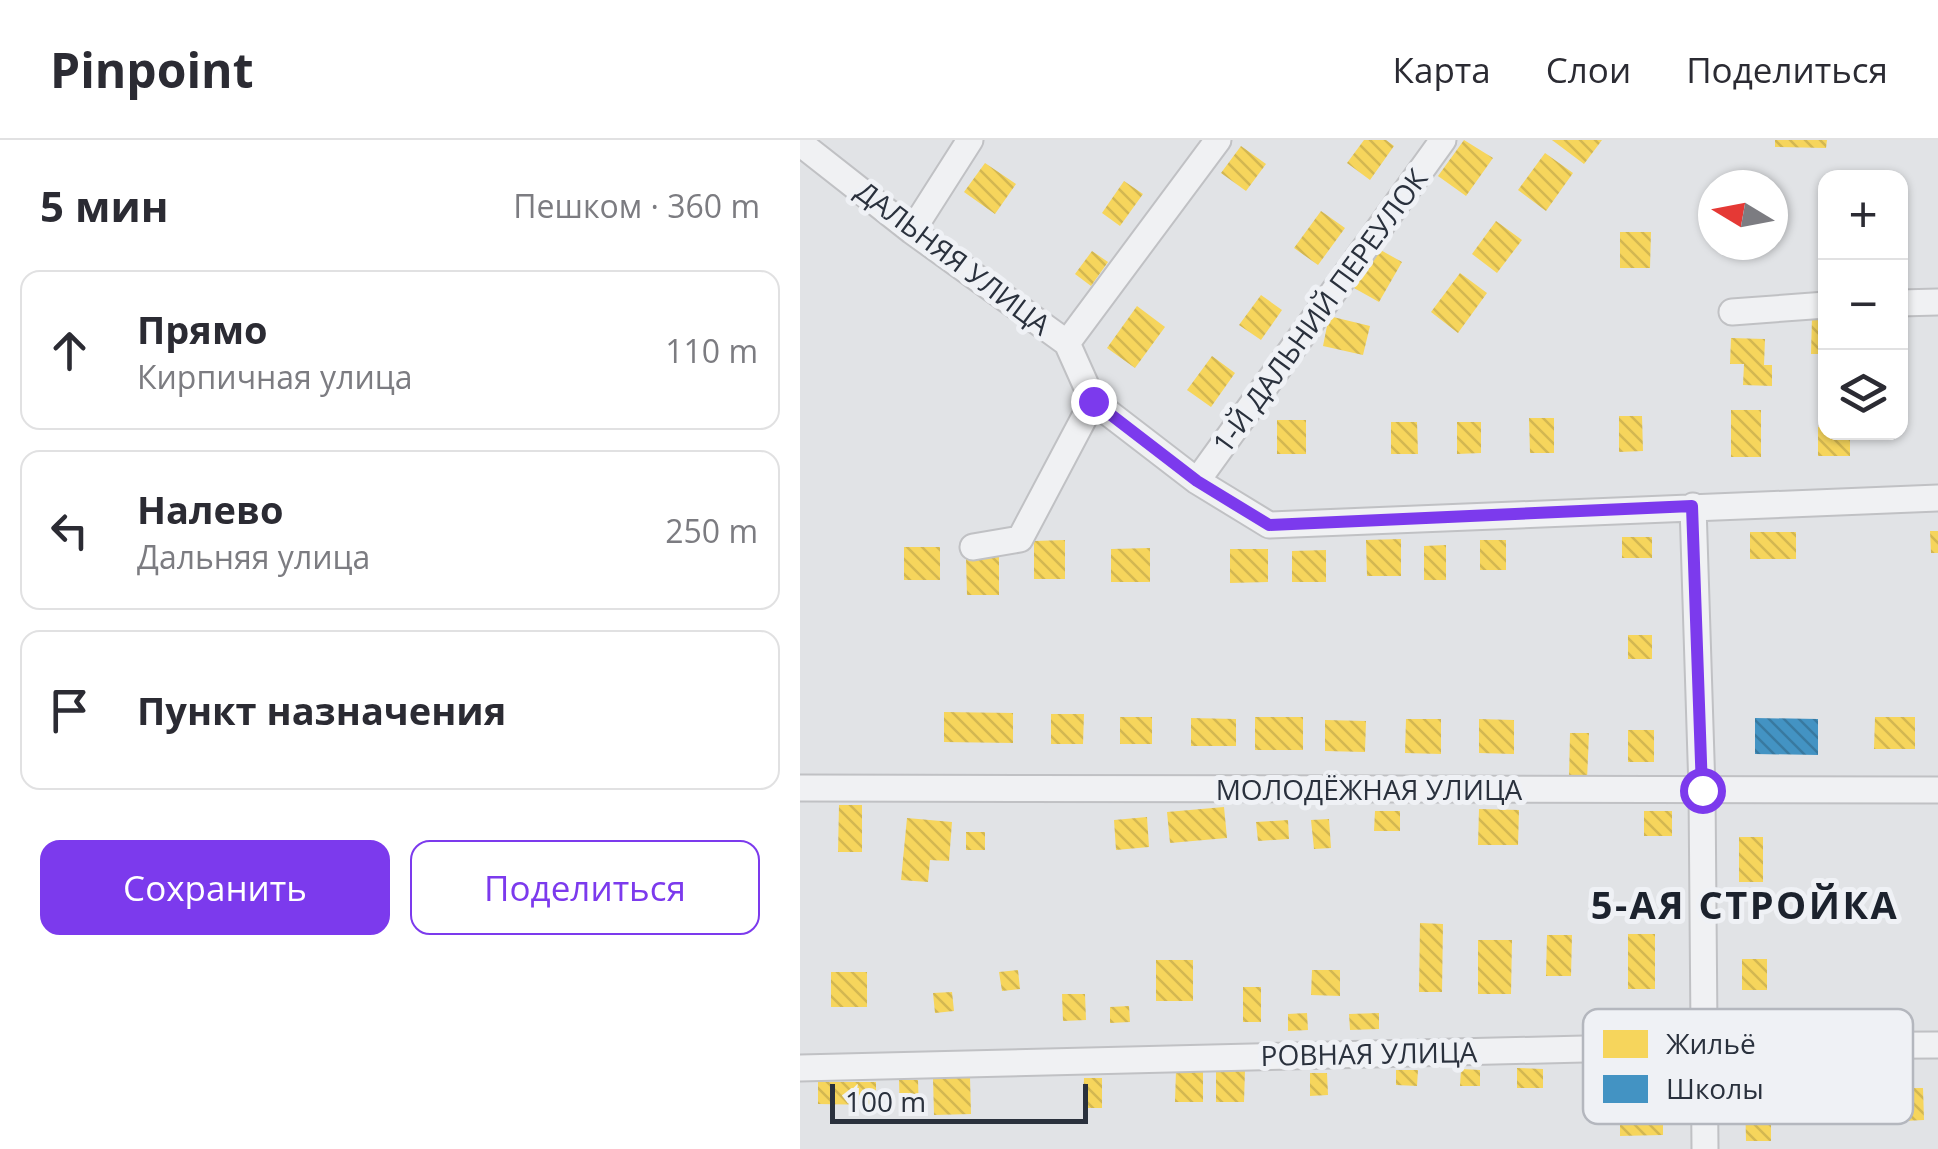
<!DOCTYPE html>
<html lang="ru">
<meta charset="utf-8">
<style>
body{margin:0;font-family:"Open Sans",sans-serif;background:#f2f2f3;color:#2b2b33}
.controls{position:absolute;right:30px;top:30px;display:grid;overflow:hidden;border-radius:20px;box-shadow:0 2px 8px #0004}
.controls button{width:90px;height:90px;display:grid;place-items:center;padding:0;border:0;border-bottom:2px solid #e1e1e2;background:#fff;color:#2b2b33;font:50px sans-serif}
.compass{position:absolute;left:898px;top:30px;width:90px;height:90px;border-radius:50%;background:#fff;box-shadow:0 2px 8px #0004;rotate:280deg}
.scale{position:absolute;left:30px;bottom:25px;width:258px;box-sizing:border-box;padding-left:10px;border:5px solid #2a313d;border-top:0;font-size:28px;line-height:35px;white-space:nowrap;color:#2a313d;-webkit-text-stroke:8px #eff1f5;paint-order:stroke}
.stop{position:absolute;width:30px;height:30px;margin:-22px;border:8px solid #7c3aed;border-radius:50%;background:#fff}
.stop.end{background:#7c3aed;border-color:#fff;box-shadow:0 2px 10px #0008}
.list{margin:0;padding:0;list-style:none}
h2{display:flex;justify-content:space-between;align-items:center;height:130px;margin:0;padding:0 40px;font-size:42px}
h2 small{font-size:32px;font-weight:400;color:#7c7c81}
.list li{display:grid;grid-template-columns:65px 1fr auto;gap:30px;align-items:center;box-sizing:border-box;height:160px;margin:0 20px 20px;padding:0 20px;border:2px solid #e1e1e2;border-radius:20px}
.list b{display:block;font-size:38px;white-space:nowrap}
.list p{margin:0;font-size:32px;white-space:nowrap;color:#7c7c81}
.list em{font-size:32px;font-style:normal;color:#7c7c81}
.actions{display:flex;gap:20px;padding:30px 40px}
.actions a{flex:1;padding:22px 0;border:2px solid #7c3aed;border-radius:20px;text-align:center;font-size:35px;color:#7c3aed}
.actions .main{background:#7c3aed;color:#fff}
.icon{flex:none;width:55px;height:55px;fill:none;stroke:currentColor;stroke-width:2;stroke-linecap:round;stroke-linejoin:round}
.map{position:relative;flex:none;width:1138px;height:1009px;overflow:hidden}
header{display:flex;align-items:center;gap:60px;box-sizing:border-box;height:140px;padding:0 50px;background:#fff;border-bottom:2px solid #e1e1e2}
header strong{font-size:48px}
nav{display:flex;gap:55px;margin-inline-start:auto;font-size:35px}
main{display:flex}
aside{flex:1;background:#fff}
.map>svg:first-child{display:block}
.homes{fill:url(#homes-back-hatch)}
.schools{fill:url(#schools-back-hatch)}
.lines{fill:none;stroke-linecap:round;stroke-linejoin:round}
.minor-casing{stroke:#c0c1c4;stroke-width:29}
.minor{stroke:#f0f1f3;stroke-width:25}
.route{stroke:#7c3aed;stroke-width:12}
.labels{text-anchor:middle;stroke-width:10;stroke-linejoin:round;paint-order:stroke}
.street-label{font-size:28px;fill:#2a313d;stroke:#eff1f5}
.district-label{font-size:38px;font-weight:bold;letter-spacing:2.5px;fill:#1c222d;stroke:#eff1f5}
.key{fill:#eff1f5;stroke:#b4b7be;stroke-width:2.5}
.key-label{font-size:28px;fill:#2a313d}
</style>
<header>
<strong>Pinpoint</strong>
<nav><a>Карта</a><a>Слои</a><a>Поделиться</a></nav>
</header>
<main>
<aside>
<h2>5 мин<small>Пешком · 360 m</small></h2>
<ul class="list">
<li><svg class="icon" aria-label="ahead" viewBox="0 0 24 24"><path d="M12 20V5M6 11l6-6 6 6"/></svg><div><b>Прямо</b><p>Кирпичная улица</p></div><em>110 m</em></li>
<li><svg class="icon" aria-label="left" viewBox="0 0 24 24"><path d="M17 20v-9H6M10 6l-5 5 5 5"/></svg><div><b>Налево</b><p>Дальняя улица</p></div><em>250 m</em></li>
<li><svg class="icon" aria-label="arrive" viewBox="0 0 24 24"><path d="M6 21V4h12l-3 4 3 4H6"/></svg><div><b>Пункт назначения</b></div></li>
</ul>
<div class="actions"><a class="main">Сохранить</a><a>Поделиться</a></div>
</aside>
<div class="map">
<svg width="1138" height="1009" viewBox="0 0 1138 1009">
<defs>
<pattern id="homes-back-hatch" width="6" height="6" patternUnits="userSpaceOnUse" patternTransform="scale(2.5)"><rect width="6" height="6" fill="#f6d55c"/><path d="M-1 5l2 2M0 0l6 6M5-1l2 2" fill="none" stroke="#d3b751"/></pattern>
<pattern id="schools-back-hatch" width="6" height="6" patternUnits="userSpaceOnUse" patternTransform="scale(2.5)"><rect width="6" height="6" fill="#4393c3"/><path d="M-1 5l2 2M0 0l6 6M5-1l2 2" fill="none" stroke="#3879a0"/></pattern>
</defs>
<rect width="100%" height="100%" fill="#e1e3e6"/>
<path class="homes" d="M564 0H586L594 6 570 40 547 23Z
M664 0 693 18 666 56 638 36Z
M752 0H802L784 24Z
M975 0H1027L1026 8 975 7Z
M441 6 466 24 446 51 421 33Z
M745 13 773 33 746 71 718 50Z
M185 23 216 44 195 74 164 52Z
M324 41 343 54 320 86 302 73Z
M521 71 545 88 518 125 494 108Z
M696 81 722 100 697 133 672 114Z
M820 92H851L850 128H820Z
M577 108 602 122 579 162 554 148Z
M292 111 308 122 291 146 275 134Z
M660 133 687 153 658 193 631 172Z
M461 155 482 170 461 200 439 185Z
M337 166 365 187 335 228 307 208Z
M529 176 570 186 563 215 523 206Z
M1012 178H1026V214H1011Z
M931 198 965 199 964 225H972V246L943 245 944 224H930Z
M412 216 435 233 411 267 387 250Z
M931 270H961V317H931Z
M819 276H842L843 311 819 312Z
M729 278H754V313H730Z
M477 280H506V314H477Z
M591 282H617L618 314H591Z
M657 282H681V313L657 314Z
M1018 287H1026V292H1050V316H1018Z
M1130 391H1138V413H1131Z
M950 392H996V419H950Z
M822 397H852V418H822Z
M601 399V436H567L566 400Z
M265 400V439H234V401Z
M680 400H706V430H680Z
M646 405V440H624V406Z
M104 407H140V440H104Z
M350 408V442H311V409Z
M430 409H468V442L430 443Z
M526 410V442H492V411Z
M199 416V455H167L166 417Z
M828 495H852V519H828Z
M144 572 213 573V603L144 602Z
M251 574H284L283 604H251Z
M320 577H352V604H320Z
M455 577H503V610H455Z
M1075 577H1115V609H1074Z
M391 578 436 579V606H391Z
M606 579H641V614L605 613Z
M679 579 714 580V614L679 613Z
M525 580 566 581 565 612 525 611Z
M828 590H854V622H828Z
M770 593H789L787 640 769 639Z
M39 665H62V712H38Z
M424 667 427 698 370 703 367 672Z
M679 669 719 670 718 705H678Z
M575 671H600V691H574Z
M844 671H872V696H844Z
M347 677 349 707 316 710 314 680Z
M107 678 152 682 149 721 130 720 128 742 101 740Z
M529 679 531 708 514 709 511 680Z
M488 680 489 699 458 701 456 682Z
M166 692H185V710H166Z
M939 697H963V742H939Z
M620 783 643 784 642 852H619Z
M828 794H855V849H828Z
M747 795H772L771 836H746Z
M678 800H712L711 854H678Z
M942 819H967V850H942Z
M356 820H393V861H356Z
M218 830 220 849 202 851 199 832Z
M512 830H540V856L511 855Z
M31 832H67V867H31Z
M443 847H461V882H443Z
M152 852 154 871 135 873 133 853Z
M262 854H285L286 880 263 881Z
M329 866 330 882 310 883V867Z
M507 873 508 890 488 891V874Z
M579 873V889L550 890 549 874Z
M717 928 743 929V948H717Z
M661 929 680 930V946H660Z
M376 930H403V962H375Z
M416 930H445L444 962H416Z
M596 930H618L617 946 596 945Z
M510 933H527L528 955 510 956Z
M170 937 171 974 134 975 133 938Z
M284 938H302V968H283Z
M99 940H118L119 975 100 976Z
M18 942H76V965L18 964Z
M1103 948H1123L1124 980 1104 981Z
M945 956H971V1001H946Z
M820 957H863V995L820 996Z"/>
<path class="schools" d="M955 578 1018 579V615L955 614Z"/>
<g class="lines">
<defs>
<path id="minor" d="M0 3 112 91 267 203 293 261 397 341 469 385 1138 358
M112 91 170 0
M1100 163 1138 162
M932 172 1026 165
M267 203 418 0
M397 341 643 0
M893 366 902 650 905 1009
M173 407 220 399 293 261
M0 648 1138 650
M0 928 905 906 1138 905"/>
</defs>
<use href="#minor" class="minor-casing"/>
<use href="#minor" class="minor"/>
</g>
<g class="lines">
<path class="route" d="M293 261 397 341 469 385 892 366 902 650"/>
</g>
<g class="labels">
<g class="street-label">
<text transform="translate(153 118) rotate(37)" y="10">ДАЛЬНЯЯ УЛИЦА</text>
<text transform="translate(520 171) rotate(-54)" y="10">1-Й ДАЛЬНИЙ ПЕРЕУЛОК</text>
<text x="569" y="660">МОЛОДЁЖНАЯ УЛИЦА</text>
<text transform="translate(569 914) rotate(-1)" y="10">РОВНАЯ УЛИЦА</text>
</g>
<g class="district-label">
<text x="945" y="779">5-АЯ СТРОЙКА</text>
</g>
</g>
<rect x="783" y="869" width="330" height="115" rx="15" class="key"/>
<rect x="803" y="890" width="45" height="28" fill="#f6d55c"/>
<rect x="803" y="935" width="45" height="28" fill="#4393c3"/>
<g class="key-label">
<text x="866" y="914">Жильё</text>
<text x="866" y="959">Школы</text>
</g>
</svg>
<div class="controls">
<button>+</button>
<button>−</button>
<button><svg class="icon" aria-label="layers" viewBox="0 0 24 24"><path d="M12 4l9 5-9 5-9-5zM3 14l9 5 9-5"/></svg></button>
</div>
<svg class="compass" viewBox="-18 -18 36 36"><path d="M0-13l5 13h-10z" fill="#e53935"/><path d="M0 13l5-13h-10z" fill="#7c7c81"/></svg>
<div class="scale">100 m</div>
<div class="stop" style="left:902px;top:650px"></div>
<div class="stop end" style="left:293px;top:261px"></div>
</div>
</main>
